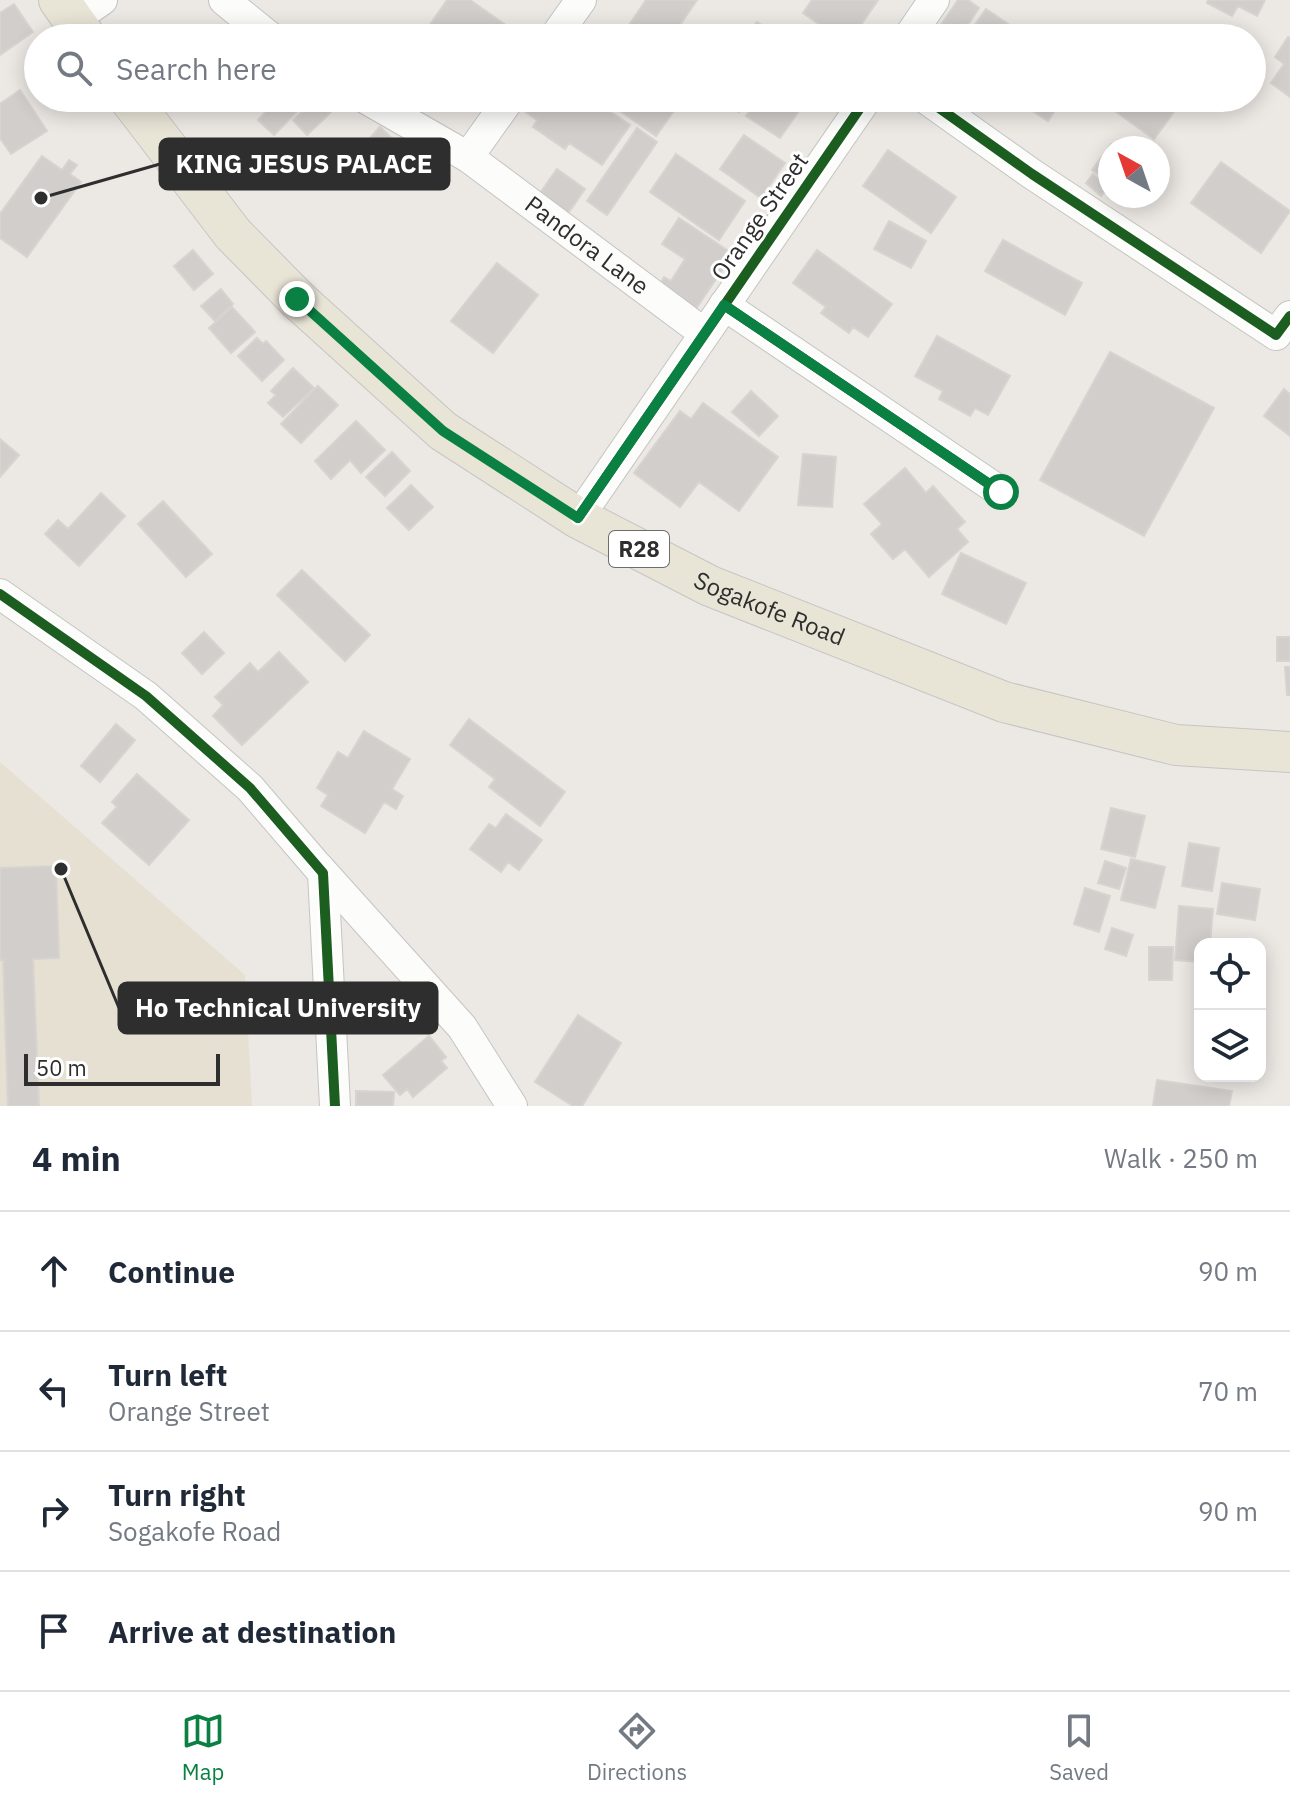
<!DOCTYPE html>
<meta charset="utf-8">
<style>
body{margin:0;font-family:"IBM Plex Sans",sans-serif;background:#f6f6f7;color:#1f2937}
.controls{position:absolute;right:24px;bottom:24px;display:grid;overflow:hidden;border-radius:16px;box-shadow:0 4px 20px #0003}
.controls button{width:72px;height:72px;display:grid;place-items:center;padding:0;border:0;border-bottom:2px solid #e0e1e3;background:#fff;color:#1f2937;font:40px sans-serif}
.compass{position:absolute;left:1098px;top:136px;width:72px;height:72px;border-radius:50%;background:#fff;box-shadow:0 4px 20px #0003;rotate:320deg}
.scale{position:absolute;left:24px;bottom:20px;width:196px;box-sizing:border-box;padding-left:8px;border:4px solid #2e2e2e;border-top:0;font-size:22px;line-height:28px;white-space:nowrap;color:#2e2e2e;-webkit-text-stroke:6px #fff;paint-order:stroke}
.stop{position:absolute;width:24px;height:24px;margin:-18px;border:6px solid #0b8043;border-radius:50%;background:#fff}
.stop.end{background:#0b8043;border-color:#fff;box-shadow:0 2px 8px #0008}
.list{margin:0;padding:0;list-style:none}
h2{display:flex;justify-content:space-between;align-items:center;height:104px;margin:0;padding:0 32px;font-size:34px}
h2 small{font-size:26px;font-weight:400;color:#747a83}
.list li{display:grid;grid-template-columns:52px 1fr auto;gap:24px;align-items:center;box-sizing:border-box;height:120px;padding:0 32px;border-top:2px solid #e0e1e3}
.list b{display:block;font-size:30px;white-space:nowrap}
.list p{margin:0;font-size:26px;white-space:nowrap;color:#747a83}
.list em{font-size:26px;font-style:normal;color:#747a83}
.icon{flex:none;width:44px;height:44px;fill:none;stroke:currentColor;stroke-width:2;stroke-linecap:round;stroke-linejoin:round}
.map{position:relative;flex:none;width:1290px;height:1106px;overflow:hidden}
.search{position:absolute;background:#fff;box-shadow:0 4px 20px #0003;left:24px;right:24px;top:24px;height:88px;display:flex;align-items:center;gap:20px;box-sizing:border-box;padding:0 28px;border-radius:44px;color:#747a83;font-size:30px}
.sheet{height:584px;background:#fff}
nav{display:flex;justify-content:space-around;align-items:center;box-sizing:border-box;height:112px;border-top:2px solid #e0e1e3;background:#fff;font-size:22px;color:#747a83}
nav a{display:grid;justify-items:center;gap:4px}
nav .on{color:#0b8043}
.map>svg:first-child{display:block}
.education{fill:#e6e0d3}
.building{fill:#d1cecb;stroke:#d7d4d0;stroke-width:2}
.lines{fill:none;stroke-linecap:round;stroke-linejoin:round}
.minor-casing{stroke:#c5c4c5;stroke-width:32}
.major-casing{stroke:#c6c5c4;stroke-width:42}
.minor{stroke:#fcfcfb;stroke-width:30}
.major{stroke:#e8e4d6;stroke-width:40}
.cycleway-casing{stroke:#fff;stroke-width:15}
.cycleway{stroke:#1b5e20;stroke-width:10}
.route{stroke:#0b8043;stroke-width:10}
.labels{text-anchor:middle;stroke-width:6;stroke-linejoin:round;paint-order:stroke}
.shield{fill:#fff;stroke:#6d6d6d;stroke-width:2}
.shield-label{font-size:22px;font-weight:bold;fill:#2e2e2e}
.street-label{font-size:24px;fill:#2e2e2e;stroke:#fff}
.leader{fill:none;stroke:#2e2e2e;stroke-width:3}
.callout-dot{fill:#2e2e2e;stroke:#fff;stroke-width:3}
.callout{fill:#2e2e2e;stroke:#2e2e2e;stroke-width:3}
.callout-label{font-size:26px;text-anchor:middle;font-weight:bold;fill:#fff}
</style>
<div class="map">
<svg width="1290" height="1106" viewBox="0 0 1290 1106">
<rect width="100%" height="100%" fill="#ece8e4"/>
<path class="education" d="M0 762 245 975 252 1106H0Z"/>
<path class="building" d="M447 0H470L520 35 517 38H434L425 32Z
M646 0H697L671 38H635L625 31Z
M812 0H878L852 38H839L803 13Z
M958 0H968L979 8 959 38H951L938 29Z
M1208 0H1265L1257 16 1238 6 1232 16 1207 3Z
M14 4 33 32 0 55V13Z
M986 9 1029 38H966Z
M757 22 779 38H746Z
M1288 37 1290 38V97L1271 83 1284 64 1275 57Z
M20 90 47 131 11 154 0 138V104Z
M279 98H310L274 135 258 120Z
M316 98 332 111 307 135 293 120Z
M529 98H590L630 125 602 165 569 143 565 149 533 127 537 120 521 109Z
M674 98 680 102 656 136 603 99Z
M719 98H748L739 112Z
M759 98H808L780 138 746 116Z
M1031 98H1063L1048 121 1025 106Z
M1097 98H1176L1181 102 1154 139Z
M380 127 400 146 367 182 347 163Z
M637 128 657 142 607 215 587 201Z
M744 135 785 163 761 198 720 169Z
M1111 144 1117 148H1110V183L1092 170Z
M888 150 956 197 931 233 863 186Z
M676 154 745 201 719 240 650 192Z
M42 156 62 170 69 160 77 165 70 174 81 182 27 257 0 238V214Z
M1221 162 1290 211 1261 253 1191 203Z
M557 169 585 189 567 215 538 196Z
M1093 174 1109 186 1101 196 1086 183Z
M679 218 733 254 695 310 659 286 664 277 671 281 685 259 662 244Z
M889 221 926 241 911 268 874 249Z
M1003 240 1082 283 1065 315 985 271Z
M193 250 213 274 194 290 174 266Z
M817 250 892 304 868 337 853 327 849 333 821 313 826 307 793 283Z
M497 263 538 295 493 353 451 321Z
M221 289 233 304 215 321 201 306Z
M232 307 255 332 231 353 209 328Z
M937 336 1010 376 988 415 975 408 970 416 939 399 943 391 915 376Z
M257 338 263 344 266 341 284 360 262 381 238 356Z
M1110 352 1214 408 1144 536 1040 480Z
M293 368 314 388 283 417 268 403 276 395 271 391Z
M318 386 338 405 301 443 281 424Z
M1284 389 1290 394V436L1264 416Z
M751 391 778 416 759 436 732 412Z
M703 403 778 457 739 511 699 482 680 507 634 473 680 411 691 419Z
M356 421 385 450 361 473 350 460 331 479 315 461Z
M0 439 19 455 0 477Z
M392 452 410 471 385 496 366 477Z
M803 454 836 457 832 507 798 505Z
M905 468 926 493 933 486 965 522 957 529 968 542 929 577 905 549 893 559 871 534 882 524 864 504Z
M411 485 433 507 409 530 387 508Z
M101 493 125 516 79 566 45 534 58 520 68 529Z
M163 501 212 554 186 577 138 524Z
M961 553 1026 583 1006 624 942 594Z
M302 570 370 635 345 661 277 595Z
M204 632 224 653 202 674 182 653Z
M1277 637H1290V661H1277Z
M279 652 308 682 242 745 213 716 223 705 215 697 250 663 258 672Z
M1285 667H1290V695H1287Z
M469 719 565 792 540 826 489 787 495 779 450 745Z
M116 724 135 740 100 782 81 766Z
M364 731 410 759 392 789 403 796 396 809 384 802 365 833 321 806 328 795 317 788 338 752 348 758Z
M137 774 189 820 149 865 102 823 117 807 112 802Z
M1111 808 1145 816 1135 857 1101 849Z
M506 814 542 840 519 870 508 862 501 872 470 849 489 824 496 828Z
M1189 843 1219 848 1212 891 1182 886Z
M1131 859 1165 867 1155 908 1121 900Z
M1105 861 1126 868 1119 889 1098 883Z
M56 866 59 958 33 959 39 1106H8L3 960H0V868Z
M1222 883 1260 889 1255 920 1217 914Z
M1085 888 1110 896 1099 932 1074 924Z
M1179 906 1213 909 1210 944H1200V962L1175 960Z
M1112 928 1133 935 1126 956 1105 949Z
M1149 947H1173L1172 980H1149Z
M578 1015 621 1043 582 1106H573L535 1082Z
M429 1036 446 1057 441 1061 447 1068 413 1097 407 1089 400 1095 383 1075Z
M1157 1080 1232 1091 1229 1106H1153Z
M356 1091 394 1092 393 1106H356Z"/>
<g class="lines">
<defs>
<g id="minor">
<path d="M224 0 271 38"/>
<path d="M73 20 102 0"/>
<path d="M554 38 581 0"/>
<path d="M908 38 934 0"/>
<path d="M365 98 468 157 510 98"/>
<path d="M925 98 1032 174 1276 335 1290 316"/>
<path id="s1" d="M468 157 704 333"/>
<path d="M724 305 1001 492"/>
<path d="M578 518 867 98"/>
<path d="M0 594 146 696 250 788 323 873 335 1106"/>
<path d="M319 868 462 1027 512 1106"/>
</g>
<g id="major">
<path d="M59 0 86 38"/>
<path id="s2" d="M129 98 233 234 297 299 443 431 578 518 710 586 1004 702 1176 745 1290 752"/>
</g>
</defs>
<use href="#minor" class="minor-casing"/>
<use href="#major" class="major-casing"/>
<use href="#minor" class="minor"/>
<use href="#major" class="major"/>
<defs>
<path id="cycleway" d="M925 98 1032 174 1276 335 1290 316
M724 305 1001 492
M578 518 867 98
M0 594 146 696 250 788 323 873 335 1106"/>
</defs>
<use href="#cycleway" class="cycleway-casing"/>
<use href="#cycleway" class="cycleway"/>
</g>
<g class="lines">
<path class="route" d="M297 299 443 431 578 518 724 305 1001 492"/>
</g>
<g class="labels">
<rect class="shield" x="609" y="531" width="60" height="36" rx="6"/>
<g class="shield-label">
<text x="639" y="557">R28</text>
</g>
<g class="street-label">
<text transform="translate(760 217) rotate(-55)" y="8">Orange Street</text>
<text dy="8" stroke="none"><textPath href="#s1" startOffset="148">Pandora Lane</textPath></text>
<text dy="8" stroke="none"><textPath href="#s2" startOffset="832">Sogakofe Road</textPath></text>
</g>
</g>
<path class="leader" d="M41 198L160 164M61 869L119 1008"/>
<g class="callout-dot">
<circle cx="41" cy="198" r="8"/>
<circle cx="61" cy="869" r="8"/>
</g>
<g class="callout">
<rect x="160" y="139" width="289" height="50" rx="8"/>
<rect x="119" y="983" width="318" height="50" rx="8"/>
</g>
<g class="callout-label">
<text x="304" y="173">KING JESUS PALACE</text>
<text x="278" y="1017">Ho Technical University</text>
</g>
</svg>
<div class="controls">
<button><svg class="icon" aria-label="locate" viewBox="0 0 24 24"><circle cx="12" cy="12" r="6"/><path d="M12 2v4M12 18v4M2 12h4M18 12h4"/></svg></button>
<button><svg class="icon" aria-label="layers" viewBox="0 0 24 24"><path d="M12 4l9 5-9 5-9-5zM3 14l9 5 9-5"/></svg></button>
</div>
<svg class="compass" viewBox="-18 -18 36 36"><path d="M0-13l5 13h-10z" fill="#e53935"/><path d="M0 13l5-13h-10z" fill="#747a83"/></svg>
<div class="scale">50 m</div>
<div class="stop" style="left:1001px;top:492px"></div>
<div class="stop end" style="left:297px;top:299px"></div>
<div class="search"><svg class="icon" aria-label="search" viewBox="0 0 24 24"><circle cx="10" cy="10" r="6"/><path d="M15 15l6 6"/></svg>Search here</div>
</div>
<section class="sheet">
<h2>4 min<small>Walk · 250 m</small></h2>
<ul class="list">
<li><svg class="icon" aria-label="ahead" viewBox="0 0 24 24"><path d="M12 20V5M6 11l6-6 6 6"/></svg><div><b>Continue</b></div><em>90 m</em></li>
<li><svg class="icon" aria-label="left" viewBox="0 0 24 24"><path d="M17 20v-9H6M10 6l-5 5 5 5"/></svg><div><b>Turn left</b><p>Orange Street</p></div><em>70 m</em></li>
<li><svg class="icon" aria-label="right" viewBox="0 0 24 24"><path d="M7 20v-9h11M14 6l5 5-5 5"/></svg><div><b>Turn right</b><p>Sogakofe Road</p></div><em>90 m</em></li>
<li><svg class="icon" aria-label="arrive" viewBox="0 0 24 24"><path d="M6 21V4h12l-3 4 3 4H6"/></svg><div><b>Arrive at destination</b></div></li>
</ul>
</section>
<nav>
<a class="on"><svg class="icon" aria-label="map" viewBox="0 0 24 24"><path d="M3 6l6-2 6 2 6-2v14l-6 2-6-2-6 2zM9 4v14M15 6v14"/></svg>Map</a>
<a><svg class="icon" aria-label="directions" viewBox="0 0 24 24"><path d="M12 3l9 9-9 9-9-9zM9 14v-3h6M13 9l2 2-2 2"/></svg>Directions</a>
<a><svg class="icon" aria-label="saved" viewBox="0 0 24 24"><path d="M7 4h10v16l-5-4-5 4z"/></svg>Saved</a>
</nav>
